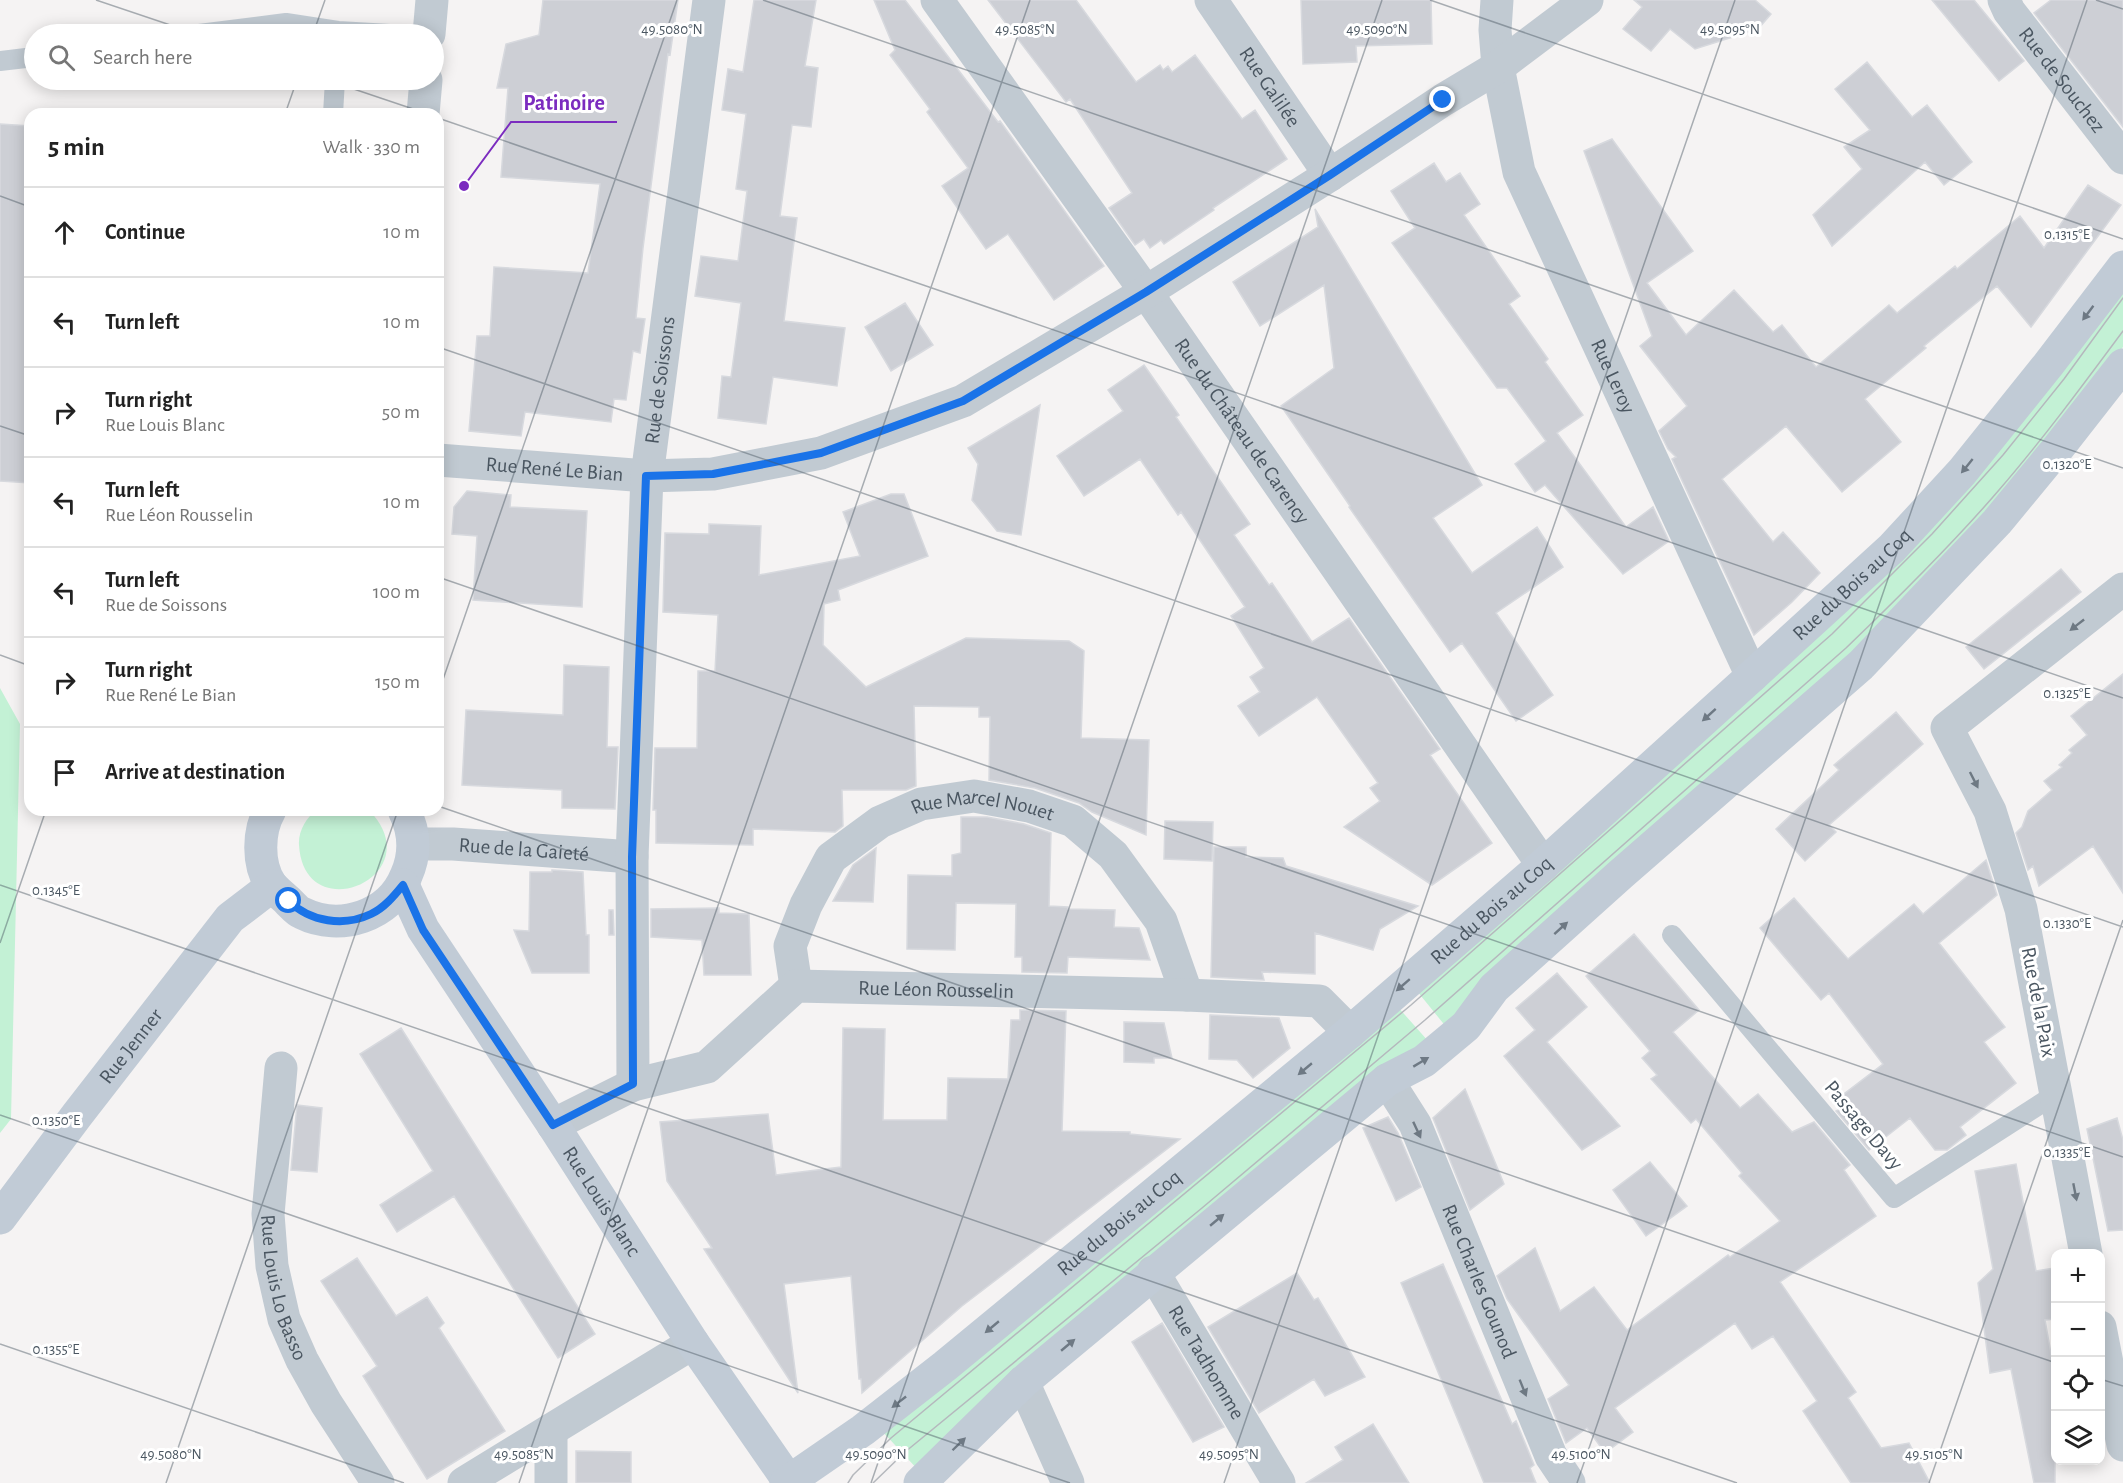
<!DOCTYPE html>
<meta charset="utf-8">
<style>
body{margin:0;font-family:"Alegreya Sans",sans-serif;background:#f2f2f2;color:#222}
.controls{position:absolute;right:18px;bottom:18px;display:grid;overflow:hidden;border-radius:12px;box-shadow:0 3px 15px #0003}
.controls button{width:54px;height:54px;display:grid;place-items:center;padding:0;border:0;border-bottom:2px solid #e0e0e0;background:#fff;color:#222;font:30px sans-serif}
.stop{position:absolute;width:18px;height:18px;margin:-14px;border:4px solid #1a73e8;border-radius:50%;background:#fff}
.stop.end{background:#1a73e8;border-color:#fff;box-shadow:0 2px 6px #0008}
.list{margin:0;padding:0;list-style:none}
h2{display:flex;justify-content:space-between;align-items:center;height:78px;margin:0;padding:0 24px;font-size:26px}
h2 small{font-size:20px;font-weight:400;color:#767676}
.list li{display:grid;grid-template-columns:39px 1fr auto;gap:18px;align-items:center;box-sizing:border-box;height:90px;padding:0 24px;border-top:2px solid #e0e0e0}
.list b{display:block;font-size:22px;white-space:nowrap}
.list p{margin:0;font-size:20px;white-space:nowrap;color:#767676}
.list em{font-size:20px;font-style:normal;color:#767676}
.icon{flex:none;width:33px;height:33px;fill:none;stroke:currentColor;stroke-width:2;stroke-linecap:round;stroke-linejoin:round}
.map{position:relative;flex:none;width:2123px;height:1483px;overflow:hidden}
.search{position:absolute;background:#fff;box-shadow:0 3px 15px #0003;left:24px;top:24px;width:420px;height:66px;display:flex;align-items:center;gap:15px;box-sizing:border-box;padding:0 21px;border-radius:33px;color:#767676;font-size:22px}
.panel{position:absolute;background:#fff;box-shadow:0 3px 15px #0003;left:24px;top:108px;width:420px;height:708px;border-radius:18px}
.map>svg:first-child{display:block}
.green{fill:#c3f1d5}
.building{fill:#cdcfd5;stroke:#d7d9de;stroke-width:1.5}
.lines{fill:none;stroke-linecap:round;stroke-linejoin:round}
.service{stroke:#c1cad2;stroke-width:20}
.minor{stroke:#c1cad2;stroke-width:33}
.tertiary{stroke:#c1cad2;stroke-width:33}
.secondary{stroke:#c1cbd6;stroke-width:33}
.tram{stroke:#b5b8bd;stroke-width:1.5}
.oneway{fill:#6e7984}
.oneway2{fill:#6e7983}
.route{stroke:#1a73e8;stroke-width:8}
.ticks{fill:none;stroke:#4a5661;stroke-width:1.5;stroke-opacity:0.45}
.labels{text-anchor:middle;stroke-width:6;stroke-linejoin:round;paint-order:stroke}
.street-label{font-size:21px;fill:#4a5661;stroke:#fff}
.ticks-label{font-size:15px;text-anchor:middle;fill:#4a5661;stroke:#fff;stroke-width:6;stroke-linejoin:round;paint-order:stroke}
.leader{fill:none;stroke:#7b2cbf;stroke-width:2}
.callout-dot{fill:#7b2cbf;stroke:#fff;stroke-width:2}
.callout-label{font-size:22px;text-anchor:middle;font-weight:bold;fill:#7b2cbf;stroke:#fff;stroke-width:6;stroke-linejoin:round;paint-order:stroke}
</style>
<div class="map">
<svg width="2123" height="1483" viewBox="0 0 2123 1483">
<rect width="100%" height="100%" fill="#f5f3f3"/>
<path class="green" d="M2123 283V347L2053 439 1892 617 1447 1028 1417 991 1855 601Z
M0 688 20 724 11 1119 0 1133Z
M317 810H369C433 876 304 931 299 845 298 832 306 817 317 810Z
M1397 1006 1429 1042 920 1472 882 1431Z"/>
<path class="building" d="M543 0H678L670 55 668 54 643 248 636 318 645 319 640 353 633 351 626 400 614 399 611 422 525 412 521 436 469 431 477 336H490L494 267 588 273 600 184 501 177 508 88H497L506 44 539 35Z
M754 0H816L805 66 818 68 811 127 792 125 780 216 797 218 784 321 845 328 837 386 773 377 766 424 718 418 722 376 731 377 741 303 695 296 701 256 738 261 747 191 736 189 746 114 722 110 728 69 743 72Z
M874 0H905L998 122 1000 121 1104 266 1054 300 1008 234 986 249 942 186 968 168 927 112 930 109 890 55 895 50Z
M988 0H1076L1136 82 1160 65 1163 70 1168 66 1172 72 1195 55 1242 119 1255 110 1287 159 1213 208 1214 210 1164 244 1161 240 1150 248 1144 239 1135 245 1109 208 1132 193 1070 99 1066 102Z
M1301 0H1431L1432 44 1356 46 1357 62 1303 64Z
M1634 0H1755L1771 14 1758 29 1695 49 1670 29 1651 51 1623 29 1642 7Z
M1932 0H1974L2024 61 1999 81Z
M2051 0H2123V127L2034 13Z
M1867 62 1912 117 1927 105 1972 162 1944 185 1925 162 1832 246 1813 215 1862 169 1844 147 1870 130 1835 89Z
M0 124 30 126V483L0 481Z
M1612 139 1693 251 1647 283 1686 335 1734 290 1773 332 1782 325 1816 367 1889 305 1897 313 1955 266 1957 269 2020 216 2044 248 2088 185 2121 205 2031 327 1997 286 1924 346 1926 348 1865 399 1901 442 1842 492 1786 426 1722 479 1773 542 1783 532 1820 573 1792 602 1754 635 1672 459 1676 457 1668 449 1659 431 1687 406 1640 346 1652 336 1584 151Z
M1434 163 1446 182 1460 173 1480 204 1464 215 1520 296 1509 304 1548 359 1545 362 1583 415 1557 433 1626 527 1653 507 1669 541 1623 574 1545 485 1535 492 1515 464 1546 441 1507 388H1497L1392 243 1415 228 1391 191Z
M1315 209 1482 485 1433 518 1472 573 1537 527 1563 567 1496 613 1553 695 1516 721 1462 643 1450 652 1349 507 1350 506 1281 406 1334 368 1324 285 1260 326 1233 282 1318 227Z
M905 303 933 345 891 371 865 327Z
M1144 365 1179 415 1176 417 1250 524 1234 535 1269 585 1272 583 1312 642 1349 618 1440 749 1430 755 1492 843 1432 885 1344 827 1380 801 1370 788 1378 783 1317 697 1259 736 1238 706 1260 692 1250 677 1264 668 1231 616 1245 607 1181 512 1178 515 1140 459 1084 496 1057 456 1123 411 1108 390Z
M1040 405 1021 535 997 531 972 500 978 464 968 448Z
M467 491 511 495 510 507 587 511 582 607 473 600 477 536 452 534 454 507Z
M891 494H904L928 556 838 590 840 600 824 604 823 645 866 687 966 638 1069 641 1084 651 1081 738 1149 740 1146 835 1092 812 1079 803 1035 788 989 780 990 717H979V707L914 706 916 786 906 790H842L843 826 835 832 753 829V845L656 843V810H653L655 748H697L698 671H715L718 615 663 612 665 533 709 534V524L761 526 759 575 860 556 843 512Z
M2061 569 2081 592 1984 669 1966 647Z
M564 665 609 667 607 747H618L615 809 562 808V790L462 785 466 710 563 715Z
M2123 674V893L2093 846 2039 886 2033 866 2028 870 2016 833 2022 827 2028 811 2052 790 2044 781 2062 767 2059 765 2072 753 2069 750 2087 735 2071 716Z
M1896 712 1923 744 1829 825 1836 832 1805 861 1776 829 1839 770 1834 765Z
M961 817H987L1024 824 1051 833 1049 906 1068 907V909L1115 910 1114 927 1139 928 1150 960 1068 957 1067 973 1022 972V957H1015L1016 904 956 903 955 950 907 949 908 875 952 876V855L961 853Z
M1165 821 1213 822 1212 861 1164 859Z
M1214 847H1246V857L1283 858 1286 866 1418 906 1380 929 1373 950 1315 933V974L1262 972 1264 980 1211 977Z
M876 848 873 902 833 901 853 865Z
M1986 860 1997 895 1939 943 2005 1027 1984 1042 2016 1083 1960 1127 1966 1135 1947 1150H1935L1910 1118 1869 1150 1836 1111 1847 1106 1840 1097 1883 1064 1829 993 1821 1000 1760 928 1794 898 1848 959 1914 904 1923 914Z
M552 870 583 872 586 935H589V973H532L514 930 529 931 530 872H552Z
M719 908V913L749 914 751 975H704L702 940 651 937V909Z
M609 910H613L614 935H609Z
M1634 934 1699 1010 1673 1032 1740 1108 1758 1094 1792 1132 1814 1122 1850 1165 1844 1170 1876 1216 1780 1282 1856 1392 1848 1398 1881 1448 1909 1443 1930 1483H1851L1803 1411 1817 1401 1773 1336 1752 1349 1735 1323 1615 1408 1633 1432 1605 1453 1587 1428 1566 1443 1548 1399 1569 1385 1507 1299 1497 1276 1535 1248 1560 1311 1594 1287 1627 1330 1728 1255 1730 1257 1780 1221 1739 1176 1742 1173 1696 1119 1691 1123 1651 1079 1657 1075 1642 1058 1650 1051 1586 976Z
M1557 973 1587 1007 1547 1042 1620 1126 1582 1150 1504 1056 1535 1030 1516 1008Z
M1020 1010 1066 1011 1062 1131 1130 1132V1134L1180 1139 962 1306 862 1393 861 1379H859L851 1276 784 1284 798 1393 704 1249 712 1248 667 1181 660 1122 768 1114 776 1175 841 1167 843 1028 885 1029 883 1120H947L948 1078 1008 1079 1011 1020H1020Z
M1210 1015 1279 1018 1290 1048 1253 1078 1237 1060 1209 1059Z
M1124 1022 1164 1023 1172 1058H1154V1063L1124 1062Z
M401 1028 595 1334 558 1358 454 1196 397 1232 380 1205 433 1171 360 1054Z
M1465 1089 1504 1184 1470 1210 1433 1118Z
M297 1105 322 1108 317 1172 291 1170Z
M1388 1117 1398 1133 1421 1187 1396 1201 1363 1128Z
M2117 1118 2123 1140V1230L2108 1231 2087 1129Z
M1650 1162 1687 1206 1646 1236 1613 1190Z
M2016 1164 2036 1271 2055 1268V1319L2045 1320 2055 1376V1483H2034L2011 1369 1990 1373 1978 1283 1993 1269 1975 1171Z
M357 1258 396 1316 427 1297 444 1323 439 1328 505 1431 427 1479 363 1376 377 1366 321 1281Z
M1443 1264 1512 1424 1516 1421 1534 1465 1530 1468 1536 1483H1484L1401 1283Z
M1297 1273 1314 1300 1318 1298 1365 1377 1325 1396 1314 1379 1259 1413 1208 1327Z
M1162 1323 1224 1427 1193 1442 1132 1342Z
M1373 1424 1409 1483H1306L1343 1460 1335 1447Z
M576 1451 631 1452V1483H576Z"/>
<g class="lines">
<path class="service" d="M199 34 286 23 338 31 390 34
M0 61 34 57
M333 114 335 80
M1672 935 1894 1198 2056 1094"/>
<g class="minor">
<path id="s1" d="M937 0 1146 292 1543 865"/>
<path id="s2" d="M1211 0 1330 175"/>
<path id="s3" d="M1497 0 1495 30 1498 67 1519 172 1752 676"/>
<path id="s4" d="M2004 0 2009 11 2123 158"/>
<path id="s5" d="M438 460 647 476 713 474 821 453 963 401 1146 292 1330 175 1443 100 1498 67 1587 0"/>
<path id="s6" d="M414 844H453L632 857"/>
<path id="s7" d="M796 986 790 946 806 905 831 858 880 822 921 804 974 796 1029 806 1073 821 1113 855 1161 921 1187 995"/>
<path id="s8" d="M281 1068 268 1214 272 1266 284 1319 302 1360 326 1403 378 1483"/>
<path id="s9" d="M1387 1080 1415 1124 1551 1456 1569 1483"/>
<path id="s10" d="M633 1085 632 857 647 476 709 0"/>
<path id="s11" d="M553 1125 633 1085 707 1067 796 986 1187 995 1319 1001 1350 1032"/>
<path d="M2086 1254 2021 909 1990 811 1947 728 2123 589"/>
<path id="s12" d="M1153 1272 1279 1483"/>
<path d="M2100 1327 2123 1445"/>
<path d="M1023 1382 1068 1483"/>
<path d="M551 1430V1483"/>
<path d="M464 1483 693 1343"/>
</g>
<path class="tertiary" d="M429 34 432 0
M423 114 426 80"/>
<g class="secondary">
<path d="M270 810C258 831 257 864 271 885 276 891 283 896 288 901 292 905 297 911 302 913 340 932 390 916 406 876 416 854 415 832 404 810"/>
<path id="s13" d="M403 885 423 929 553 1125 693 1343 790 1483"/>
<path id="s14" d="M0 1218 77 1115 230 918 272 886"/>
<path id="s15" d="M786 1483 863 1430 945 1366 1350 1032 1543 865 1752 676 1892 548 1962 472 2048 365 2123 267"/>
<path d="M920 1483 1023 1382 1387 1080 1424 1061 1466 1026 1494 988 1621 874 1861 665 1997 522 2058 448 2123 365"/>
</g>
<path class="tram" d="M848 1483 853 1475 891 1438 1411 1005 1832 634 1932 534 2003 455 2064 379 2123 298
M873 1483 905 1452 1202 1208 1425 1020 1846 648C1898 598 1951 546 1999 490 2043 439 2083 385 2123 331"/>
</g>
<defs><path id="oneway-solid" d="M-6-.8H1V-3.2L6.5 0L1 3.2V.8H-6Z" transform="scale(1.5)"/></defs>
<g class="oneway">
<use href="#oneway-solid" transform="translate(2088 313) rotate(127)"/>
<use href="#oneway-solid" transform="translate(1967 466) rotate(129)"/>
<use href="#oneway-solid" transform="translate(1709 715) rotate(138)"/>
<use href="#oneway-solid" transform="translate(1561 928) rotate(-42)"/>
<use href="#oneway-solid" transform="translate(1403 985) rotate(139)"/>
<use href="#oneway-solid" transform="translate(1421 1062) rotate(-31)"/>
<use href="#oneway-solid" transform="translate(1305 1069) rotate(140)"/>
<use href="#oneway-solid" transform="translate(1217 1220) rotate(-40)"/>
<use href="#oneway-solid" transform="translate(992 1327) rotate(140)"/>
<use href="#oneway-solid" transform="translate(1068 1345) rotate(-40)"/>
<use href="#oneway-solid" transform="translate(899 1402) rotate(142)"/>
<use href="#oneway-solid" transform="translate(959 1444) rotate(-44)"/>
</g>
<g class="oneway2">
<use href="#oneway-solid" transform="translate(2077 625) rotate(142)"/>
<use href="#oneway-solid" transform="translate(1974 780) rotate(63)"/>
<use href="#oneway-solid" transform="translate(1417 1130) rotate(65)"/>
<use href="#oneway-solid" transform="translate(2075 1192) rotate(79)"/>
<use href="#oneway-solid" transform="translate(1523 1388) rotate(68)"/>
</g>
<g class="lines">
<path class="route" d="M289 901C310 922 344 927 371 914 384 908 394 896 403 885L423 930 553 1125 633 1084 632 857 646 476 713 474 821 453 963 401 1146 292 1330 175 1443 100"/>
</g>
<path class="ticks" d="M96 0 197 34M763 0 2123 468M1430 0 2123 239M2096 0 2123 9M313 34 325 0M327 80 428 114M285 114 297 80M438 118 2123 698M0 196 30 207M438 347 2123 927M0 426 30 436M438 577 2123 1157M0 655 30 666M438 694 677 0M438 806 2056 1363M0 885 1737 1483M0 943 46 810M0 1115 1070 1483M0 1344 404 1483M2100 1379 2123 1386M166 1483 398 810M519 1483 1030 0M871 1483 1382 0M1224 1483 1735 0M1577 1483 2087 0M1929 1483 2123 920"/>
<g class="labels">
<g class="street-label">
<text dy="7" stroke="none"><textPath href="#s4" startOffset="99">Rue de Souchez</textPath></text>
<text dy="7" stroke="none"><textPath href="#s2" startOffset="105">Rue Galilée</textPath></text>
<text dy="7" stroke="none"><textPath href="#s3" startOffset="399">Rue Leroy</textPath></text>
<text dy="7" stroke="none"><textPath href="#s10" startOffset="706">Rue de Soissons</textPath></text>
<text dy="7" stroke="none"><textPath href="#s1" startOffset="528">Rue du Château de Carency</textPath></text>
<text dy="7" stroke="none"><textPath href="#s5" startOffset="117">Rue René Le Bian</textPath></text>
<text dy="7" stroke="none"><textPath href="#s15" startOffset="1395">Rue du Bois au Coq</textPath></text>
<text dy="7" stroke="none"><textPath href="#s7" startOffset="306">Rue Marcel Nouet</textPath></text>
<text dy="7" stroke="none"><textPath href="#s6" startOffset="110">Rue de la Gaieté</textPath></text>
<text dy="7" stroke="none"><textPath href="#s15" startOffset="909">Rue du Bois au Coq</textPath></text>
<text dy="7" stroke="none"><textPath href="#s11" startOffset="426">Rue Léon Rousselin</textPath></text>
<text transform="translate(2039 1002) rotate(79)" y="7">Rue de la Paix</text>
<text dy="7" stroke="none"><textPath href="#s14" startOffset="216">Rue Jenner</textPath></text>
<text transform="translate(1864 1125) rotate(50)" y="7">Passage Davy</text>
<text dy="7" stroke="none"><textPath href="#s13" startOffset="374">Rue Louis Blanc</textPath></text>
<text dy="7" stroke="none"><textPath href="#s15" startOffset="423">Rue du Bois au Coq</textPath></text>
<text dy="7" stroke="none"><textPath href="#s9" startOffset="222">Rue Charles Gounod</textPath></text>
<text dy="7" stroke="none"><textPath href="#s8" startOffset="222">Rue Louis Lo Basso</textPath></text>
<text dy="7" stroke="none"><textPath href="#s12" startOffset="105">Rue Tadhomme</textPath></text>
</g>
</g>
<g class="ticks-label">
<text x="672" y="34">49.5080°N</text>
<text x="1377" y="34">49.5090°N</text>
<text x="1730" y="34">49.5095°N</text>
<text x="1025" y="34">49.5085°N</text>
<text x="2067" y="239">0.1315°E</text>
<text x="2067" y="469">0.1320°E</text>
<text x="2067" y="698">0.1325°E</text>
<text x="56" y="895">0.1345°E</text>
<text x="2067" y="928">0.1330°E</text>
<text x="56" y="1125">0.1350°E</text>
<text x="2067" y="1157">0.1335°E</text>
<text x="56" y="1354">0.1355°E</text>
<text x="171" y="1459">49.5080°N</text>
<text x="524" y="1459">49.5085°N</text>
<text x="876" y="1459">49.5090°N</text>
<text x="1229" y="1459">49.5095°N</text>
<text x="1581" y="1459">49.5100°N</text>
<text x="1934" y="1459">49.5105°N</text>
</g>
<path class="leader" d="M464 186L511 122H617"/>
<circle class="callout-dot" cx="464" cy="186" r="6"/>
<g class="callout-label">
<text x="564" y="110">Patinoire</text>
</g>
</svg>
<div class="controls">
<button>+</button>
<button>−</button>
<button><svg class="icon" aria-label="locate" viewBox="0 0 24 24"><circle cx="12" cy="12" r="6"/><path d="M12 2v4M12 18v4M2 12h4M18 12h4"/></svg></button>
<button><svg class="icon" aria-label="layers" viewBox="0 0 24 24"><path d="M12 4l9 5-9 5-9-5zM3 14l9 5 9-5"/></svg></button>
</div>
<div class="stop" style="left:289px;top:901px"></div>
<div class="stop end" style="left:1443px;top:100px"></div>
<div class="search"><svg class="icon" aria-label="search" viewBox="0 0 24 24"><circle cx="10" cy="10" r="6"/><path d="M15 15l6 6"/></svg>Search here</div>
<section class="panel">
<h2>5 min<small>Walk · 330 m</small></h2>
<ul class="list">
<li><svg class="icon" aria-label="ahead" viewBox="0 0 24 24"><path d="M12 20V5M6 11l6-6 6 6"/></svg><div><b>Continue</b></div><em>10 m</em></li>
<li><svg class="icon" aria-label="left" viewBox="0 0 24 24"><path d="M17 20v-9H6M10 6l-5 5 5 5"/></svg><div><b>Turn left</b></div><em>10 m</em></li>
<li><svg class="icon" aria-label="right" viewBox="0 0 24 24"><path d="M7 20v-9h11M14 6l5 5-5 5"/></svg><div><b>Turn right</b><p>Rue Louis Blanc</p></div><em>50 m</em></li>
<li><svg class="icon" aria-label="left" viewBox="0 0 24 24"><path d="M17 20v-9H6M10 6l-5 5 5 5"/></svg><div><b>Turn left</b><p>Rue Léon Rousselin</p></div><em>10 m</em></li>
<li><svg class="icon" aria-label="left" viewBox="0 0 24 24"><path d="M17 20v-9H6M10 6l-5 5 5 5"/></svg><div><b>Turn left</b><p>Rue de Soissons</p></div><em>100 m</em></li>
<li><svg class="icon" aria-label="right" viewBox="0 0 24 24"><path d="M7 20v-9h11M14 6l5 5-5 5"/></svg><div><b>Turn right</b><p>Rue René Le Bian</p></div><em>150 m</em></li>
<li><svg class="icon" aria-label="arrive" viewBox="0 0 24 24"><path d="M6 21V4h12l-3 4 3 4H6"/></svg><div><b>Arrive at destination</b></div></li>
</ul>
</section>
</div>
